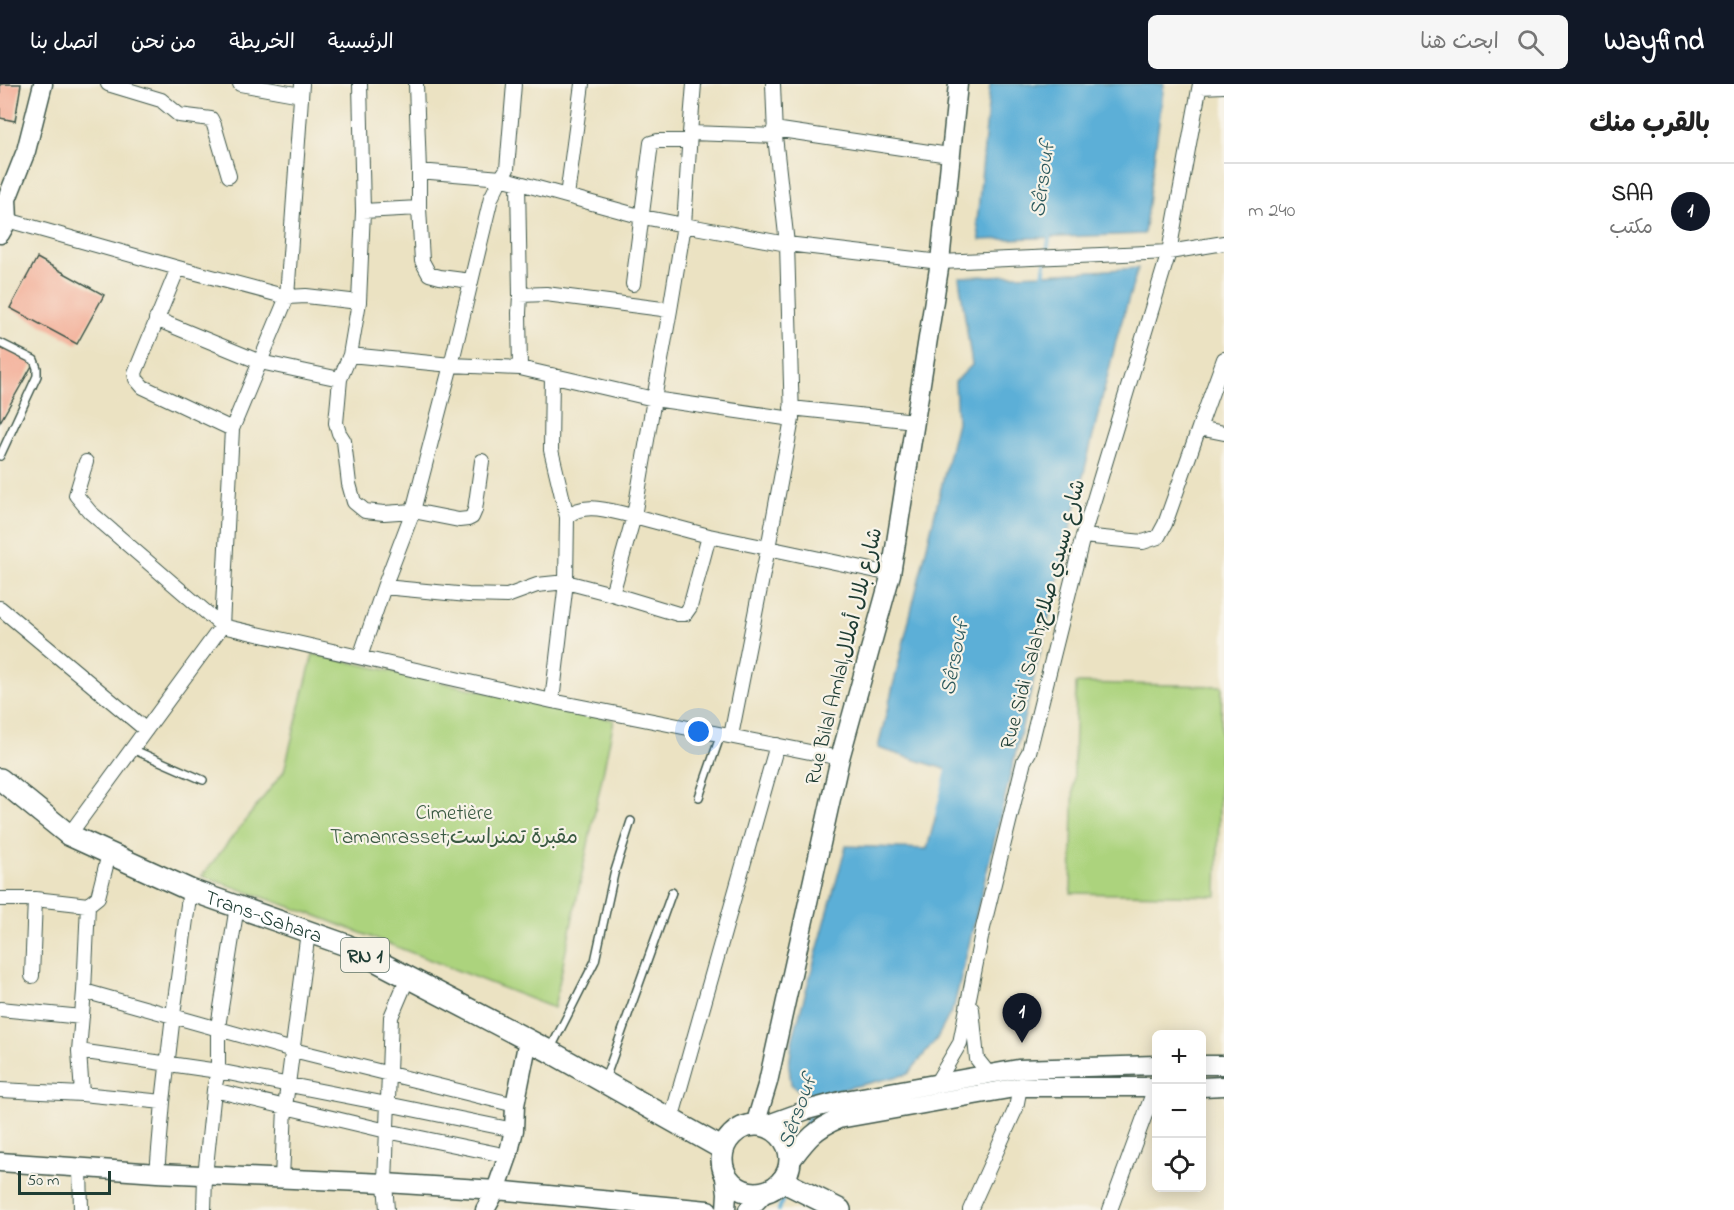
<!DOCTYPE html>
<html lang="ar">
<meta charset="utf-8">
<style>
body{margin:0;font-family:"Indie Flower","Playpen Sans Arabic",sans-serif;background:#f6f6f6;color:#222;direction:rtl}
.controls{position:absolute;right:18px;bottom:18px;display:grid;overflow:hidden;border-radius:9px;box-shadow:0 3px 15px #0003}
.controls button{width:54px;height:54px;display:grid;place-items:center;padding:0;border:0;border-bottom:2px solid #e0e0e0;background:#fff;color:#222;font:30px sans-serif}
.scale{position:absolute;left:18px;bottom:15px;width:93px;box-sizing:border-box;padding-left:6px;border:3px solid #1f3d34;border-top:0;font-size:16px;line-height:21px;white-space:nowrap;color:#1f3d34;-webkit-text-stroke:4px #f7f3e8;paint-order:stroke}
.you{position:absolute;left:699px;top:648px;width:21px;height:21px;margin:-15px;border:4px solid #fff;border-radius:50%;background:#1a73e8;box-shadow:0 0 0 9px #1a73e833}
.badge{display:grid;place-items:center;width:39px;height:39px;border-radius:50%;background:#111827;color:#fff;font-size:20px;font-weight:700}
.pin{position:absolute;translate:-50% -50px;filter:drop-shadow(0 2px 3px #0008)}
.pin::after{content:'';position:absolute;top:32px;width:21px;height:18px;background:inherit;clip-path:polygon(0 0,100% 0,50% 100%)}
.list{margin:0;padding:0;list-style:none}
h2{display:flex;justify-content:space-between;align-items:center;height:78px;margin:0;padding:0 24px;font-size:26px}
h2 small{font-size:20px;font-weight:400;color:#767676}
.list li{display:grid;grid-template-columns:39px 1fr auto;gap:18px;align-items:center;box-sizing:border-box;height:96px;padding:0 24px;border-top:2px solid #e0e0e0}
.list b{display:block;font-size:22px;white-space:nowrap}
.list p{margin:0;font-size:20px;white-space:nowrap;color:#767676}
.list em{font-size:20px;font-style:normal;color:#767676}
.icon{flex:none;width:33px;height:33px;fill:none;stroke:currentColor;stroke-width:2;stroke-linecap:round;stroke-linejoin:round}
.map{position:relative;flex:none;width:1224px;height:1126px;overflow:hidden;direction:ltr}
header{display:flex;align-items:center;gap:36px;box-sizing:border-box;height:84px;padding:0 30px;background:#111827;color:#fff}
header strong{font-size:28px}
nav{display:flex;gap:33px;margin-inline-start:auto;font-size:21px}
.search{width:420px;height:54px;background:#f6f6f6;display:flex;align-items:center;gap:15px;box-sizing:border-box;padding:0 21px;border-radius:9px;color:#767676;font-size:22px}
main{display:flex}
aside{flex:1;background:#fff}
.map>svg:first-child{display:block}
.green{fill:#acd37d;stroke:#668858;stroke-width:1.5}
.water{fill:#5cafd7;stroke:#3e7686;stroke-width:1.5}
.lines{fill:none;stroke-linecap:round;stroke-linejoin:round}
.stream{stroke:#5cafd7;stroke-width:4}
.building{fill:#f3a68d}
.lane-casing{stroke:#3e5649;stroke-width:10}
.street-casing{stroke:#3e5649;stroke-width:16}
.secondary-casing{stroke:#3e5649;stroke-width:21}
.primary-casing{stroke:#3e5649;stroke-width:24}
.lane{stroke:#fff;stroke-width:7}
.street{stroke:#fff;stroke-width:14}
.secondary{stroke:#fff;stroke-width:18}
.primary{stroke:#fff;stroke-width:21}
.labels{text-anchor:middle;stroke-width:4.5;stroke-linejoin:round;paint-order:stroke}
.shield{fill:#f7f3e8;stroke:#60746a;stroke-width:1.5}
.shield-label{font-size:20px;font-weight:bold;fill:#1f3d34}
.street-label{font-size:21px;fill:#1f3d34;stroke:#f7f3e8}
.park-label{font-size:21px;fill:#3b5b43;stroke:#f7f3e8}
.water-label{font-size:22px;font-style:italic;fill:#2e5a5d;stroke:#f7f3e8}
</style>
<header>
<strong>Wayfind</strong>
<div class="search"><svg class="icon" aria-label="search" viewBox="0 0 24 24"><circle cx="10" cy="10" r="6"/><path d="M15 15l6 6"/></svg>ابحث هنا</div>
<nav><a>الرئيسية</a><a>الخريطة</a><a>من نحن</a><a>اتصل بنا</a></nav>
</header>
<main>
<aside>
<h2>بالقرب منك<small></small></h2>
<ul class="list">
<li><span class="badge">1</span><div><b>SAA</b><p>مكتب</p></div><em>240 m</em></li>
</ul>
</aside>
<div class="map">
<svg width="1224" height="1126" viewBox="0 0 1224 1126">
<rect width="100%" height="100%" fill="#f7f3e8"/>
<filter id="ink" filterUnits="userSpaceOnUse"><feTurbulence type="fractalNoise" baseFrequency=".0167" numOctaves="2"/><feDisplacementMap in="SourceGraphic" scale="12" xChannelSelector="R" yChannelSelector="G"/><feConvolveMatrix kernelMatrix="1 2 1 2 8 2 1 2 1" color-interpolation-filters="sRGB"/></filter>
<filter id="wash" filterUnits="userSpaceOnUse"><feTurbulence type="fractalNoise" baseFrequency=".008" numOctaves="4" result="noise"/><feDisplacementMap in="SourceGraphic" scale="24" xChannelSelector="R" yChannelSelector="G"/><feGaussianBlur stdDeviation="1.35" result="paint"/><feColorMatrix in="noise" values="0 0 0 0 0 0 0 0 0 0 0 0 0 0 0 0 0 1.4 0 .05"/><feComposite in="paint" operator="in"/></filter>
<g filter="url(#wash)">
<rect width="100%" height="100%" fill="#ebe2c2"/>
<path class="green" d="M313 570 614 636 554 924 317 832 202 792 284 687Z
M1076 599 1222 602 1217 812 1071 809Z"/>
<path class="water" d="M990 0H1164L1144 150 980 156 977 138Z
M1138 184 1117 253 954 922 936 956 908 990 817 1011 801 1008 791 1000 789 982 793 954 846 762 927 765 948 686 878 664 957 338 955 298 972 281 959 193 1044 190Z"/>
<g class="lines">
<path class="stream" d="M1043 192 1050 149
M937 731 948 686
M803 1051 809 1033
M779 1126 785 1107"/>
</g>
<g id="blocks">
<path class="building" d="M0 0H21L15 37 0 34Z
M37 174 104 211 77 260 10 224Z
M0 261 33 280 0 338Z"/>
</g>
</g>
<g filter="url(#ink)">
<use href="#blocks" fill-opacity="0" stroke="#3e5649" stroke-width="1.5"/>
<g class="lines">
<defs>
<path id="lane" d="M0 259 34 276 37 284V292L0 372
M132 665 203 696
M699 713 721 650
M551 964 595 877 614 790 631 737
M605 995 672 808"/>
<path id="street" d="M108 0 161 16 179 31 211 35 214 41 229 92
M240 0 301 11
M360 0 363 127
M416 0 419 87 501 94 507 85 514 0
M773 0 775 52 787 160 684 141 670 226 654 315 792 335
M1200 0 1169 168 1224 159
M1200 3 1224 2
M774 45 949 71
M690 49 694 0
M518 99 520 211
M567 112 582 0
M419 124 422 177 429 190 440 193 471 197
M0 134 178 184 287 213 306 212 359 218 363 127 419 124V87
M178 184 135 289 136 295 143 303 232 345
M633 200 651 59 658 57H689
M156 235 260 278 340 295 350 271 359 218
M350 271 451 281 491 114 501 94 643 133 684 141 690 49 775 52
M1224 275 1199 344 1224 349
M520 284 519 229 520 211 546 210 670 226
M552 291 551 366 567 433
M340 295 336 339 339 349 344 357 349 400 354 418 365 427 384 429 413 427 459 436 468 435 472 433 475 426 482 377
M791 324 915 337
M86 378 76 411 90 428 222 542 232 345 287 213 302 0
M1083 452 1143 458 1158 453 1165 440 1199 344
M384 503 413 427 451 281 520 284 654 315 634 432 709 452 768 464 792 335 787 160 940 178 1169 168 1083 452 1029 668 1024 677 983 844 960 959 937 998
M0 524 146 646
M360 573 384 503 468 511 507 512 537 501 566 498 612 510 678 530H685L690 523 709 452
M552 617 566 498 567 433C583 416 613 428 634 432L612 510
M731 652 768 464 891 490
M69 751 222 542 552 617 840 674
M0 815H35L88 821 98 813 109 770
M32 892 35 815
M84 907 88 821
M0 925 82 933
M972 925 977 975 989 990
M79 967 218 987V943L237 822
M0 1006 82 1010 163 1018 157 1089
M214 1006 218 987 387 1020 514 1046
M82 1010 79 967 84 907 293 966 515 1021
M163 1018 173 931 190 806
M671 1036 777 661
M80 1084 81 1126
M282 1095 285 1023 308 848
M204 1126 205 1092 214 1006 387 1047 508 1072
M387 1126 385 1099 391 933 408 893
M970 1126 1016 1024 1020 1003
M1110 1126 1156 1001"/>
<path id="secondary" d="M0 150 8 136 7 115 26 67 43 0
M1202 981H1224
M1202 1003 1224 1002
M755 1041 768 998 840 674 891 490 940 178 958 0
M763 1042 807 1026 845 1016 1018 985 1156 981
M0 1078 157 1089 385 1099 496 1106 708 1126
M790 1078C806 1057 814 1045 839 1035L1020 1003H1156
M724 1086 727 1109 726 1126
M485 1126 496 1106 508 1072 514 1046 515 1021 528 956
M748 1126 766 1107"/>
<g id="primary">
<path id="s1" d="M0 695 69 751 190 806 346 861 549 967 723 1065"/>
<circle cx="756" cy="1075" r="34"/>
<path d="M782 1097 840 1126"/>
</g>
</defs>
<use href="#lane" class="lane-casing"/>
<use href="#street" class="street-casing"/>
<use href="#secondary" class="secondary-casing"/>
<use href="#primary" class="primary-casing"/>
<use href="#lane" class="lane"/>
<use href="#street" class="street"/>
<use href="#secondary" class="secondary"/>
<use href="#primary" class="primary"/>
</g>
</g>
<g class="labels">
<rect class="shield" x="341" y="854" width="48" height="34" rx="4.5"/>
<g class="shield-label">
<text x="365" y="878">RN 1</text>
</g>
<g class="street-label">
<text transform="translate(1042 530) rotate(-75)" y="7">Rue Sidi Salah;شارع سيدي صلاح</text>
<text transform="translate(843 572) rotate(-76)" y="7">Rue Bilal Amlal,شارع بلال أملال</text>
<text dy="7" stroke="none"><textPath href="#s1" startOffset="300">Trans-Sahara</textPath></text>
</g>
<g class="park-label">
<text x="454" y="735">Cimetière<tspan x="454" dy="24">Tamanrasset;مقبرة تمنراست</tspan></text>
</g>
<g class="water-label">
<text transform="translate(1041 95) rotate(-82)" y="8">Sêrsouf</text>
<text transform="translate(953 573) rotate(-79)" y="8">Sêrsouf</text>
<text transform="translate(796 1027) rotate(-70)" y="8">Sêrsouf</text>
</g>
</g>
</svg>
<div class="controls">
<button>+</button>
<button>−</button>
<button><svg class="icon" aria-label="locate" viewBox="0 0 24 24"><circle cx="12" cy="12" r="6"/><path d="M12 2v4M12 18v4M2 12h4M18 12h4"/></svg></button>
</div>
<div class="scale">50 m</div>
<div class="you"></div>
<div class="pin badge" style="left:1022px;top:959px">1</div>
</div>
</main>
